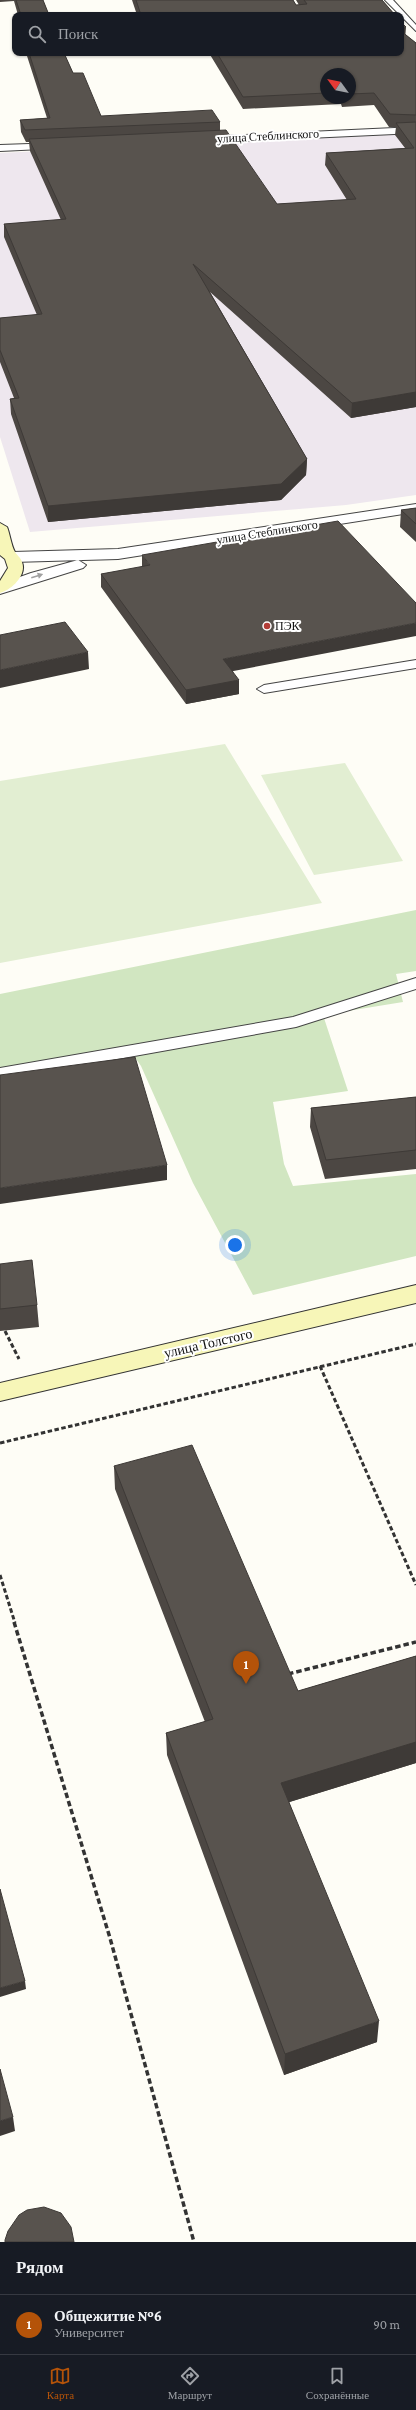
<!DOCTYPE html>
<html lang="ru">
<meta charset="utf-8">
<style>
body{margin:0;font-family:"Crimson Pro",serif;background:#242831;color:#f1f3f6}
.compass{position:absolute;left:320px;top:68px;width:36px;height:36px;border-radius:50%;background:#171b24;box-shadow:0 1px 3px #0004;rotate:303deg}
.you{position:absolute;left:235px;top:1245px;width:14px;height:14px;margin:-10px;border:3px solid #fff;border-radius:50%;background:#1a73e8;box-shadow:0 0 0 6px #1a73e833}
.badge{display:grid;place-items:center;width:26px;height:26px;border-radius:50%;background:#b45309;color:#fff;font-size:13px;font-weight:700}
.pin{position:absolute;translate:-50% -33px;filter:drop-shadow(0 1px 2px #0008)}
.pin::after{content:'';position:absolute;top:21px;width:14px;height:12px;background:inherit;clip-path:polygon(0 0,100% 0,50% 100%)}
.list{margin:0;padding:0;list-style:none}
h2{display:flex;justify-content:space-between;align-items:center;height:52px;margin:0;padding:0 16px;font-size:17px}
h2 small{font-size:13px;font-weight:400;color:#9ea1a6}
.list li{display:grid;grid-template-columns:26px 1fr auto;gap:12px;align-items:center;box-sizing:border-box;height:60px;padding:0 16px;border-top:1px solid #363941}
.list b{display:block;font-size:15px;white-space:nowrap}
.list p{margin:0;font-size:13px;white-space:nowrap;color:#9ea1a6}
.list em{font-size:13px;font-style:normal;color:#9ea1a6}
.icon{flex:none;width:22px;height:22px;fill:none;stroke:currentColor;stroke-width:2;stroke-linecap:round;stroke-linejoin:round}
.map{position:relative;flex:none;width:416px;height:2242px;overflow:hidden}
.search{position:absolute;background:#171b24;box-shadow:0 1px 3px #0004;left:12px;right:12px;top:12px;height:44px;display:flex;align-items:center;gap:10px;box-sizing:border-box;padding:0 14px;border-radius:8px;color:#9ea1a6;font-size:15px}
.sheet{height:112px;background:#171b24}
nav{display:flex;justify-content:space-around;align-items:center;box-sizing:border-box;height:56px;border-top:1px solid #363941;background:#171b24;font-size:11px;color:#9ea1a6}
nav a{display:grid;justify-items:center;gap:2px}
nav .on{color:#b45309}
.map>svg:first-child{display:block}
.industrial{fill:#eee7ee}
.green{fill:#d1e6c1}
.pitch{fill:#e2eed2}
.lines{fill:none;stroke-linecap:round;stroke-linejoin:round}
.lane-casing{stroke:#444;stroke-width:2}
.street-casing{stroke:#444;stroke-width:2}
.secondary-casing{stroke:#333;stroke-width:2}
.path-far1{stroke:#333;stroke-width:3;stroke-dasharray:4.5 2.5;stroke-linecap:butt}
.path{stroke:#333;stroke-width:3.5;stroke-dasharray:5.5 3;stroke-linecap:butt}
.lane{fill:#fff;fill-rule:evenodd}
.street{fill:#fff;fill-rule:evenodd}
.secondary{fill:#f7f6b8;fill-rule:evenodd}
.wall{fill:#4c4743;fill-rule:evenodd}
.shaded-wall{fill:#3e3a37}
.building{fill:#58534e;stroke:#3e3a37}
.oneway{fill:#a0a0a0}
.poi-dot{fill:#b33d37;stroke:#fff;stroke-width:1.5}
.labels{text-anchor:middle;stroke-width:4;stroke-linejoin:round;paint-order:stroke}
.far-street-label{font-size:12px;fill:#111;stroke:#fff}
.far-poi-label{font-size:12px;fill:#111;stroke:#fff;text-anchor:start}
.street-label{font-size:14px;fill:#111;stroke:#fff}
</style>
<div class="map">
<svg width="416" height="2242" viewBox="0 0 416 2242">
<rect width="100%" height="100%" fill="#fefdf6"/>
<path class="industrial" d="M416 133V495L346 505 30 532 0 437V153Z"/>
<path class="green" d="M416 910V971L396 974 403 1002 323 1015 348 1091 273 1102 284 1164 293 1186 416 1174V1256L253 1295 193 1183 141 1066 127 1046 0 1068V994Z"/>
<path class="pitch" d="M225 744 322 903 0 963V781Z
M345 763 403 861 314 875 261 775Z"/>
<g class="lines">
<defs>
<path id="lane" d="M385 0H393L416 25V31Z
M416 660V668L264 693 257 689 264 685Z
M416 978V989L296 1027 0 1080V1068L293 1017Z"/>
<path id="street" d="M416 127V133L201 143 196 140 201 137Z
M59 143 64 146 63 148 0 151V145Z
M416 504V512L118 559 13 562 5 557 13 552 118 549Z
M78 560 86 565 83 568 0 594V584L31 573Z"/>
<path id="secondary" d="M0 523 7 527C10 534 11 545 15 552 17 555 21 558 22 562 27 575 12 590 0 593V581L8 568 5 559 0 555Z
M416 1285V1303L0 1401V1383Z"/>
</defs>
<use href="#lane" class="lane-casing"/>
<use href="#street" class="street-casing"/>
<use href="#secondary" class="secondary-casing"/>
<path class="path-far1" d="M5 1331 19 1359
M320 1366 416 1585
M0 1443 416 1344
M0 1575 15 1623"/>
<path class="path" d="M14 1622 110 1938 194 2242
M288 1674 416 1642"/>
<use href="#lane" class="lane"/>
<use href="#street" class="street"/>
<use href="#secondary" class="secondary"/>
</g>
<path class="wall" d="M0 0H44H43L49 15H18L14 1 0 2Z
M132 0H293L296 5H299L296 0H382L395 15H137Z
M406 35 416 43V407L351 418 210 292 307 459 306 475 281 500 48 522 11 414 10 399 14 398 0 362V318L37 315 4 237V224L61 220 30 151 29 142H26L21 132 20 120 47 118 27 56V53H64L73 73 101 116 220 122V130L277 204 347 200 325 165 326 153 405 148 395 135 396 127H389L374 105 342 107 341 104 243 109 209 53H401ZM326 74H350V98H326Z
M416 508V542L400 527 401 510Z
M142 555 233 671 239 694 186 704 101 587V574L142 567Z
M416 1097V1169L325 1179 310 1127 311 1108Z
M0 1264 37 1305 39 1327 0 1331Z
M114 1466 298 1691 416 1656V1763L289 1802 377 2042 284 2075 167 1755 166 1733 205 1722 115 1489Z"/>
<path class="shaded-wall" d="M406 27 405 39 401 41V29Z
M416 392V407L351 418 352 403Z
M307 459 306 475 281 500 48 522V506Z
M416 623V636L223 673V659Z
M88 652 89 669 0 688V670Z
M239 680V694L186 704V690Z
M167 1165V1180L0 1204V1188Z
M416 1742V1763L280 1805 281 1783Z
M25 1981 26 1989 0 1997V1988Z
M379 2021 377 2042 284 2075 285 2054Z
M13 2117 15 2131 0 2136V2121Z"/>
<path class="building" d="M16 0H43L49 15H21Z
M136 0H293L296 5 307 4 304 0H382L395 15H141Z
M401 22 406 27 401 29Z
M401 31 416 43V115L390 114 374 93 350 94V74H326V93L243 97 217 53H401Z
M29 53H64L73 73H83L101 116 212 110 220 122 25 130 20 120 50 118Z
M416 122V392L352 403 193 264 307 459 281 484 48 506 10 399 19 398 0 350V318L42 314 4 224 66 219 29 139 226 130 277 204 356 199 326 153 414 148 396 123Z
M416 508V524L401 510Z
M338 521 416 603V623L223 659 239 680 186 690 101 574 150 565 142 555Z
M65 622 88 652 0 670V635Z
M135 1057 167 1165 0 1188V1075Z
M416 1097V1150L326 1160 311 1108Z
M32 1260 37 1305 0 1309V1264Z
M192 1445 298 1691 416 1656V1742L281 1783 379 2021 285 2054 166 1733 213 1719 114 1466Z
M0 1889 25 1981 0 1988Z
M0 2069 13 2117 0 2121Z
M44 2207 61 2213 71 2227 74 2242H5V2240L8 2231 19 2215 27 2210Z"/>
<defs><path id="oneway-solid" d="M-6-.8H1V-3.2L6.5 0L1 3.2V.8H-6Z"/></defs>
<use class="oneway" href="#oneway-solid" transform="translate(37 576) rotate(-17)"/>
<circle class="poi-dot" cx="267" cy="626" r="4"/>
<g class="labels">
<g class="far-street-label">
<text transform="translate(268 136) rotate(-3)" y="4">улица Стеблинского</text>
<text transform="translate(267 532) rotate(-9)" y="4">улица Стеблинского</text>
</g>
<g class="far-poi-label">
<text x="275" y="630">ПЭК</text>
</g>
<g class="street-label">
<text transform="translate(208 1343) rotate(-13)" y="5">улица Толстого</text>
</g>
</g>
</svg>
<svg class="compass" viewBox="-18 -18 36 36"><path d="M0-13l5 13h-10z" fill="#e53935"/><path d="M0 13l5-13h-10z" fill="#9ea1a6"/></svg>
<div class="you"></div>
<div class="pin badge" style="left:246px;top:1684px">1</div>
<div class="search"><svg class="icon" aria-label="search" viewBox="0 0 24 24"><circle cx="10" cy="10" r="6"/><path d="M15 15l6 6"/></svg>Поиск</div>
</div>
<section class="sheet">
<h2>Рядом<small></small></h2>
<ul class="list">
<li><span class="badge">1</span><div><b>Общежитие №6</b><p>Университет</p></div><em>90 m</em></li>
</ul>
</section>
<nav>
<a class="on"><svg class="icon" aria-label="map" viewBox="0 0 24 24"><path d="M3 6l6-2 6 2 6-2v14l-6 2-6-2-6 2zM9 4v14M15 6v14"/></svg>Карта</a>
<a><svg class="icon" aria-label="directions" viewBox="0 0 24 24"><path d="M12 3l9 9-9 9-9-9zM9 14v-3h6M13 9l2 2-2 2"/></svg>Маршрут</a>
<a><svg class="icon" aria-label="saved" viewBox="0 0 24 24"><path d="M7 4h10v16l-5-4-5 4z"/></svg>Сохранённые</a>
</nav>
